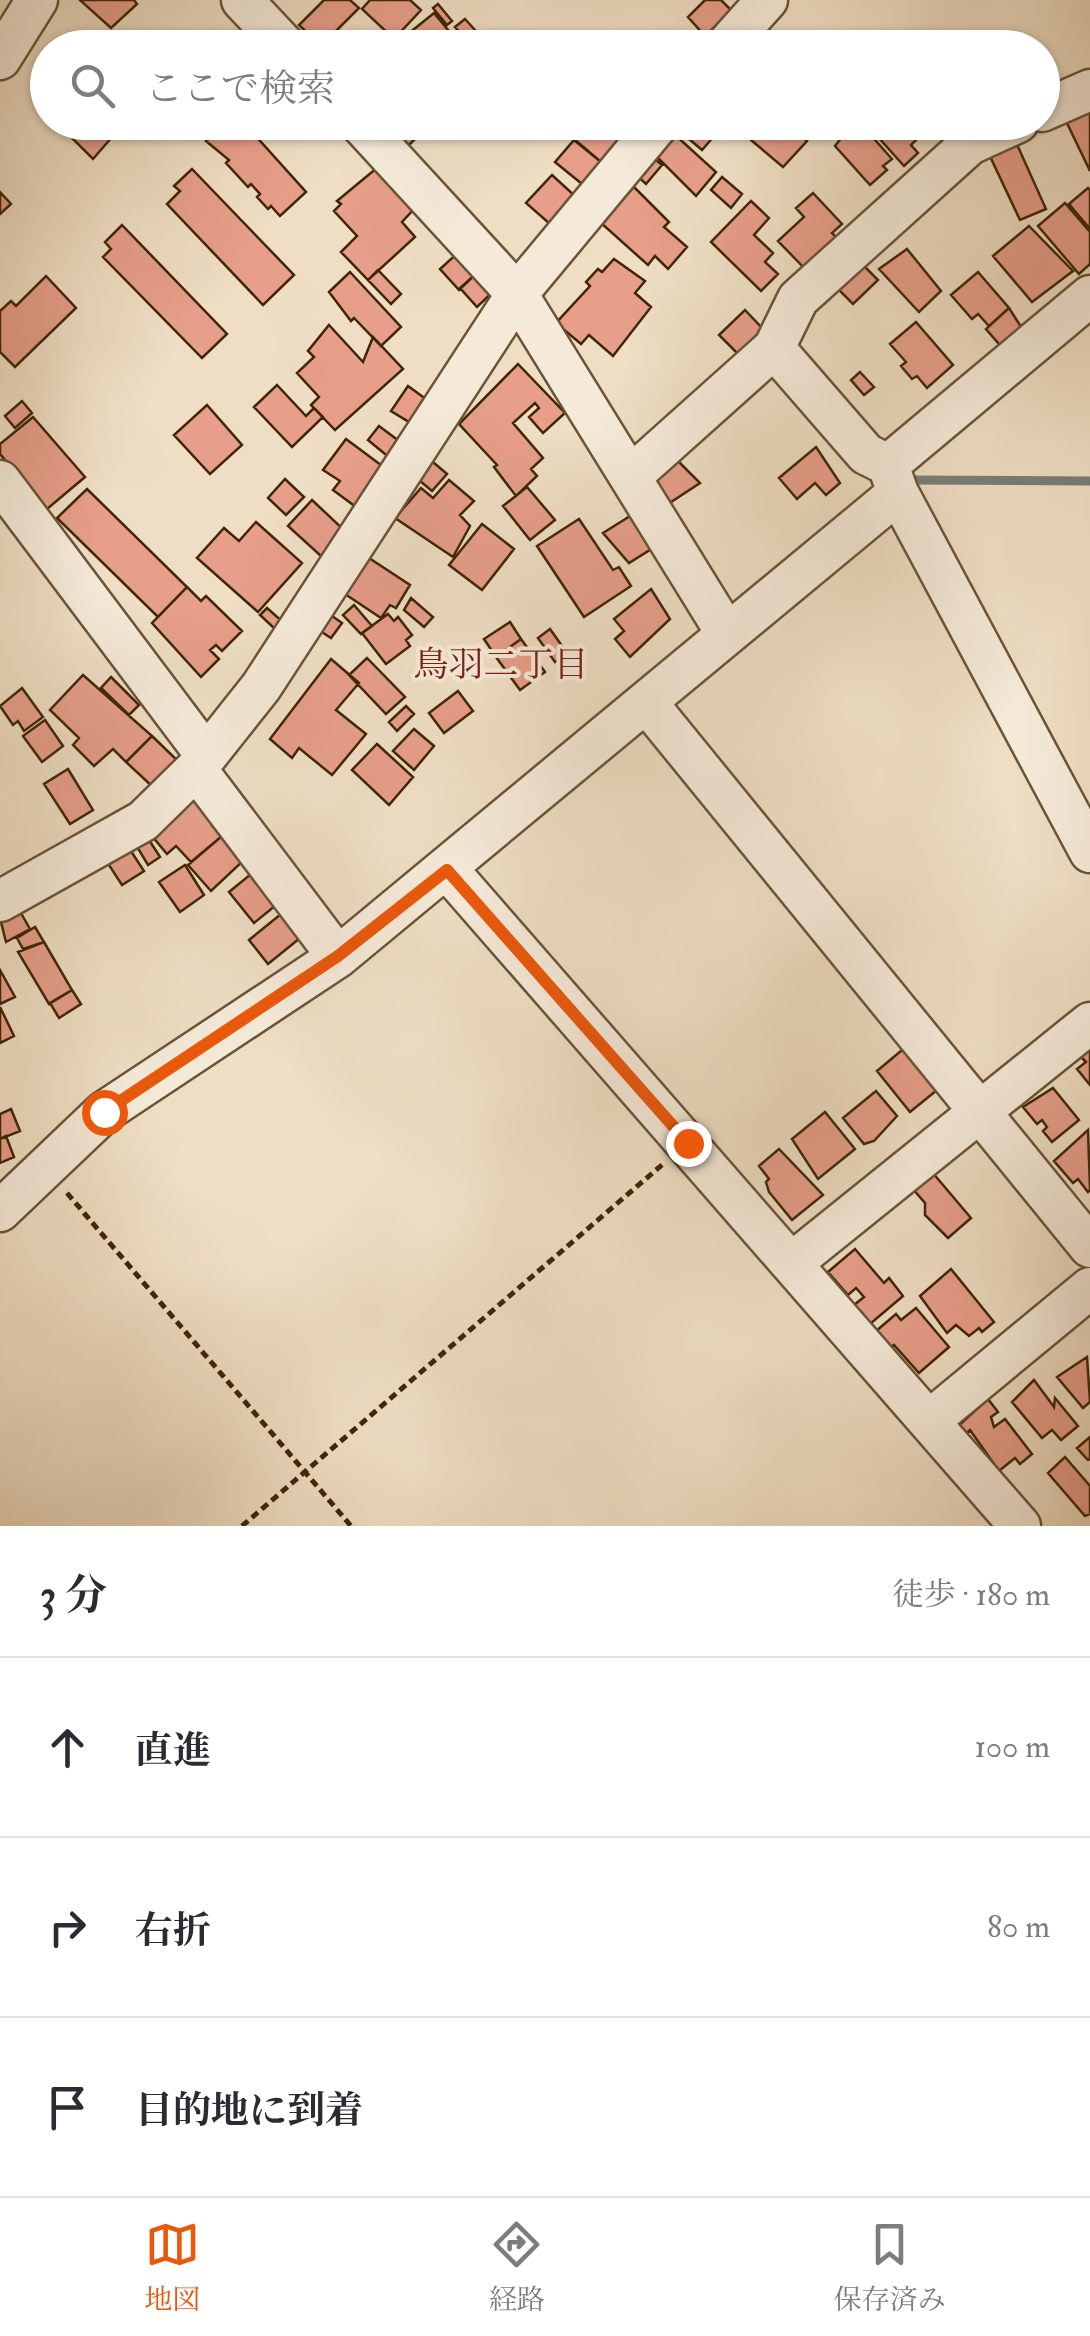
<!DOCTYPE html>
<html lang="ja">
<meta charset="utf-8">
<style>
body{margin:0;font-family:"IM FELL Double Pica","Noto Serif JP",serif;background:#f2f2f3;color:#2b2b33}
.stop{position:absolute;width:30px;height:30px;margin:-22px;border:8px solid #ea580c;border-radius:50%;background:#fff}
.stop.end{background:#ea580c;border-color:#fff;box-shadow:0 2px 10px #0008}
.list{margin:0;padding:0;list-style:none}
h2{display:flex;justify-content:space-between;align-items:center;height:130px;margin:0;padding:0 40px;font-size:42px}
h2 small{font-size:32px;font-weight:400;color:#7c7c81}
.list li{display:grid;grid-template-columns:65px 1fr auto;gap:30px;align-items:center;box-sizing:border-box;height:180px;padding:0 40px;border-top:2px solid #e1e1e2}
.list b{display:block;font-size:38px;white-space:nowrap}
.list em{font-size:32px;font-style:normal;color:#7c7c81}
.icon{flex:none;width:55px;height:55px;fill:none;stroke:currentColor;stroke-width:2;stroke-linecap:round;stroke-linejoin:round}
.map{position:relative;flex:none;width:1090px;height:1526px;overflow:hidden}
.search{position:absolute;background:#fff;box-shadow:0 2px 8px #0004;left:30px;right:30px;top:30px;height:110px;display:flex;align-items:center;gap:25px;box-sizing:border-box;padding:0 35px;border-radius:55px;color:#7c7c81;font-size:38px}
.sheet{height:670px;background:#fff}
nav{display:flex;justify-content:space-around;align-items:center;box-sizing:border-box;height:140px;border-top:2px solid #e1e1e2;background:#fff;font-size:28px;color:#7c7c81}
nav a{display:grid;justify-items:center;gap:5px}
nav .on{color:#ea580c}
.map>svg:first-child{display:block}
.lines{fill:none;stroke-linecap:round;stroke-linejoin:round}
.stream{stroke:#797e76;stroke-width:9}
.building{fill:#e79e8a;stroke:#3e2606;stroke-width:2.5}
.minor-casing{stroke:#6a5436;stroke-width:45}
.path{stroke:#3e2606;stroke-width:5;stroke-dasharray:8 5;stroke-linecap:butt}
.minor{stroke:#f5ead9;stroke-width:40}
.route{stroke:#ea580c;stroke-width:12}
.labels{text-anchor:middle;stroke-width:8;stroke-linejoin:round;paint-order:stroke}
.neighbourhood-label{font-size:35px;fill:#7a1f14;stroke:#f5ead9}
</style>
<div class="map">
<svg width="1090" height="1526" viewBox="0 0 1090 1526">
<rect width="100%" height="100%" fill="#efdec4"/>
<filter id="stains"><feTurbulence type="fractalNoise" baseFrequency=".002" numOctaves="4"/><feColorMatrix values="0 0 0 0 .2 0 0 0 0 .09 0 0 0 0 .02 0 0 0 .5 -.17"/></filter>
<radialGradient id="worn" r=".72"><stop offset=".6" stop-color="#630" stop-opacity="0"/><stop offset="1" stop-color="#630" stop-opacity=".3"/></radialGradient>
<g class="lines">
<path class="stream" d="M906 480 1090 481"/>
</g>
<path class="building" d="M80 0H134L137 4 111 28Z
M324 0H350L359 8 321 46 299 25Z
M370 0H410L421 10 394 39 362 9Z
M705 0H721L732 11 705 36 688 17Z
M438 4 452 21 447 25 433 8Z
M434 13 463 48H428L413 30Z
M465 19 475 30 465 38 455 27Z
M761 29 784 48H741Z
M1090 106V171L1064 117Z
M75 122H125L93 159 73 139 82 130Z
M207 122H243L306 192 280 216 271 206 268 209 257 197 260 194 251 184 248 187 226 163 229 160 206 141 210 138 201 128Z
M379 122H440L433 129 429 125 405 149Z
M554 122H613L624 134 601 162Z
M679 122H716L722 127 702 150 675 127Z
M730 122H759L761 129 751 140Z
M766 122H787L807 141 783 167 751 140Z
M803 122H833L823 137Z
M854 122H859L892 159 883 166 887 170 870 185 835 146Z
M870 122H902L917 139 911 145 918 153 904 166 870 128Z
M915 122H953L954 124 922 138Z
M673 133 716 172 696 196 654 154Z
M574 140 601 162 582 184 555 162Z
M1015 140 1046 209 1020 220 988 152Z
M650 155 662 165 646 184 634 173Z
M378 167 416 207 402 222 415 237 368 280 341 252 357 236 334 211 341 204 337 201Z
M192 169 294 275 263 305 167 204 180 191 174 186Z
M552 175 575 196 550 224 526 203Z
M722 177 742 194 731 208 711 190Z
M634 187 669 222 664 227 687 247 668 269 655 256 648 265 601 223Z
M1088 188 1090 190V229L1069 204Z
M0 192 11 204 0 214Z
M813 193 842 224 832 233 837 238 807 271 778 241 804 217 796 208Z
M751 201 769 218 754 235 773 253 765 262 778 274 761 291 711 242Z
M1065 203 1090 232V264L1079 274 1038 226Z
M122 225 227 334 202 358 103 257 111 249 105 242Z
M1029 226 1073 271 1032 302 993 256Z
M907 249 941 291 919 312 879 269Z
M461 250 479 271 459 290 440 269Z
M614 259 645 281 635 293 651 307 613 356 589 335 581 344 556 323 590 286 586 282 598 269 602 272Z
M862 264 878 280 853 304 837 288Z
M378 270 401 294 391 304 368 280Z
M479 271 496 289 477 307 460 288Z
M350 272 401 327 381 346 354 318 351 321 329 292Z
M978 272 1009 308 989 326 978 314 972 319 951 295Z
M46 276 76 308 15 367 0 352V311L11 301 16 306Z
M1009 308 1025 333 1005 351 986 329Z
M745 310 763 329 738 354 719 335Z
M916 322 953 365 927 388 917 376 912 379 901 366 906 362 890 344Z
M329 325 363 362 373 337 403 369 335 430 311 405 319 397 297 373 314 357 308 351Z
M518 364 565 413 543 433 529 417 539 408 535 403 513 423 543 458 531 469 537 476 516 496 494 467 497 465 459 424Z
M860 372 874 387 864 395 851 380Z
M277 385 306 416 314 408 323 417 292 447 254 407Z
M408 386 430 402 414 425 391 411Z
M22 401 32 413 15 428 5 416Z
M207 405 242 445 210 474 174 435Z
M33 417 85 477 47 509 0 454V444Z
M379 426 403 444 391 459 368 440Z
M346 439 385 468 360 510 333 490 340 481 323 470Z
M816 447 840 483 826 495 815 483 797 499 779 478Z
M427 457 447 474 432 491 413 475Z
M674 457 700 483 665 506 641 472Z
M285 479 304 497 286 515 268 498Z
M449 480 474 501 460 515 470 526 453 557 395 518 421 488 433 498Z
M527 487 555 520 530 540 503 506Z
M87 489 187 587 158 617 57 518Z
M312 500 345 531 322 557 288 526Z
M635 513 656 546 629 563 603 533Z
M579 519 613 570 619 567 631 586 584 617 537 546Z
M256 522 302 563 258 612 197 558 224 528 239 541Z
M482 524 514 549 482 590 449 565Z
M369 558 410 585 396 608 390 605 381 618 342 592Z
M187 587 201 601 206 596 242 631 222 651 216 645 210 650 219 659 201 677 152 623Z
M651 589 670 619 630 657 615 639 624 631 614 619Z
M411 598 433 617 424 627 404 610Z
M354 605 372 626 361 634 343 615Z
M267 608 283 622 276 630 260 615Z
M325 611 342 623 331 638 314 627Z
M388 614 394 621 398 617 412 635 406 640 410 646 386 664 362 633Z
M510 622 521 639 496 657 484 639Z
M550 629 567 653 555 662 538 638Z
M521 639 545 672 520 690 496 657Z
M367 658 405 697 386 714 349 675Z
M331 659 359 683 336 710 366 734 332 775 299 748 292 758 270 739Z
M83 675 152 736 126 762 113 749 94 766 73 745 79 738 50 710Z
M111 677 139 705 129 715 101 688Z
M22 688 43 717 24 731 18 721 13 725 0 706Z
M458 691 473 711 444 733 429 713Z
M406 706 414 714 397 731 389 722Z
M45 720 63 746 42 762 23 736Z
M414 729 434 746 414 770 393 751Z
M152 736 180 763 154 788 126 762Z
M377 744 413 777 389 805 352 770Z
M68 769 93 810 70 824 44 784Z
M196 795 218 820 212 825 222 836 191 862 176 846 167 854 152 836Z
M144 832 160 857 148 865 133 840Z
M222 836 244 860 211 891 188 865Z
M127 845 144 871 122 885 105 859Z
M185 865 204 895 180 912 159 882Z
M256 870 281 901 254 923 229 892Z
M18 908 30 929 6 942 0 918Z
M286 910 305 934 268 964 249 940Z
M35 927 44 942 23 949 17 938Z
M44 942 72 990 49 1004 18 952Z
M0 970 15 997 0 1004Z
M72 990 81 1004 59 1018 50 1003Z
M0 1007 14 1036 0 1043Z
M908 1045 942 1086 910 1112 877 1071Z
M1090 1048V1085L1077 1069 1086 1062 1080 1056Z
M1053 1088 1079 1120 1052 1142 1043 1131 1047 1127 1042 1120 1037 1124 1023 1107Z
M876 1091 897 1116 874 1141 864 1144 843 1118Z
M11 1109 20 1131 0 1139V1114Z
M825 1112 855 1149 818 1179 792 1139Z
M1088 1130 1090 1190 1088 1192 1078 1179 1073 1183 1054 1161Z
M6 1136 14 1157 0 1163V1139Z
M779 1149 823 1195 792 1220 769 1192 766 1182 769 1179 759 1166Z
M932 1172 971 1218 948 1238 925 1215V1203L912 1188Z
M855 1249 884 1283 889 1278 903 1296 870 1324 854 1305 864 1297 856 1288 848 1295 828 1272Z
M951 1269 994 1322 982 1332 979 1328 969 1336 956 1325 947 1333 920 1296Z
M916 1308 949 1347 919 1373 894 1345 889 1349 875 1332 896 1314 901 1320Z
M1087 1357 1090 1402 1083 1408 1057 1377Z
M1034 1380 1054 1407 1055 1398 1078 1426 1061 1440 1052 1430 1042 1438 1012 1402Z
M988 1399 998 1412 991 1417 994 1427 1005 1419 1032 1454 1020 1464 1015 1458 999 1471 970 1430 964 1436 957 1427Z
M1090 1437V1459L1088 1460 1077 1448Z
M1065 1457 1090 1486V1514L1085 1516 1048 1473Z"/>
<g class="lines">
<defs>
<path id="minor" d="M242 0 287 48
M724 48 767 0
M0 59 37 0
M1042 111 1090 90
M359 122 517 294 727 634
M774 348 866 454 888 465 1090 296
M888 465 898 493 1090 852
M631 476 774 348 798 299 970 144 1018 122
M0 481 206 755
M646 702 1090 1247
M196 769 338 957
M447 869 1020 1526
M0 901 143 821 196 769 261 687 517 294 660 122
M0 1211 104 1112 338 957 898 493
M793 1262 1090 1023
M929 1421 1090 1288"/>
</defs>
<use href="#minor" class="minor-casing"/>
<path class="path" d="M67 1193 351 1526
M242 1526 663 1164"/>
<use href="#minor" class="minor"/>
</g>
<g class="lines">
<path class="route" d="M104 1112 338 956 447 870 688 1143"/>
</g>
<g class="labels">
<g class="neighbourhood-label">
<text x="501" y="676">鳥羽二丁目</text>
</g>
</g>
<rect width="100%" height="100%" filter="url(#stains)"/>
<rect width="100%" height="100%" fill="url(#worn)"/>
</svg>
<div class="stop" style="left:104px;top:1112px"></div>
<div class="stop end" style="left:688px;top:1143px"></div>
<div class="search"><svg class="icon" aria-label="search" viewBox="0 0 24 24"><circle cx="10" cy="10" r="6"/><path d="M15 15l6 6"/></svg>ここで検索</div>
</div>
<section class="sheet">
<h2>3 分<small>徒歩 · 180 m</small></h2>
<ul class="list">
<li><svg class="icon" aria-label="ahead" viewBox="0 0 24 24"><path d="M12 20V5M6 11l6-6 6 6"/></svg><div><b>直進</b></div><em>100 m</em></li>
<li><svg class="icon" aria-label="right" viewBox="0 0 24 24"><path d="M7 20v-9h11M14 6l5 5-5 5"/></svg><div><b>右折</b></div><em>80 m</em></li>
<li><svg class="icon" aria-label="arrive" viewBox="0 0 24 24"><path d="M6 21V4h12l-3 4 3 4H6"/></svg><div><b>目的地に到着</b></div></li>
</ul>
</section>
<nav>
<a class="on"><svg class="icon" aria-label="map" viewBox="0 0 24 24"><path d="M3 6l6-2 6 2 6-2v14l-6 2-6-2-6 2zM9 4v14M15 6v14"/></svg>地図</a>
<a><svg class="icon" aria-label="directions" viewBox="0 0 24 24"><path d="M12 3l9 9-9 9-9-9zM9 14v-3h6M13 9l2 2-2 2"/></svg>経路</a>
<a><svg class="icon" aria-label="saved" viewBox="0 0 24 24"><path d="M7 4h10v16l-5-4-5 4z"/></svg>保存済み</a>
</nav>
